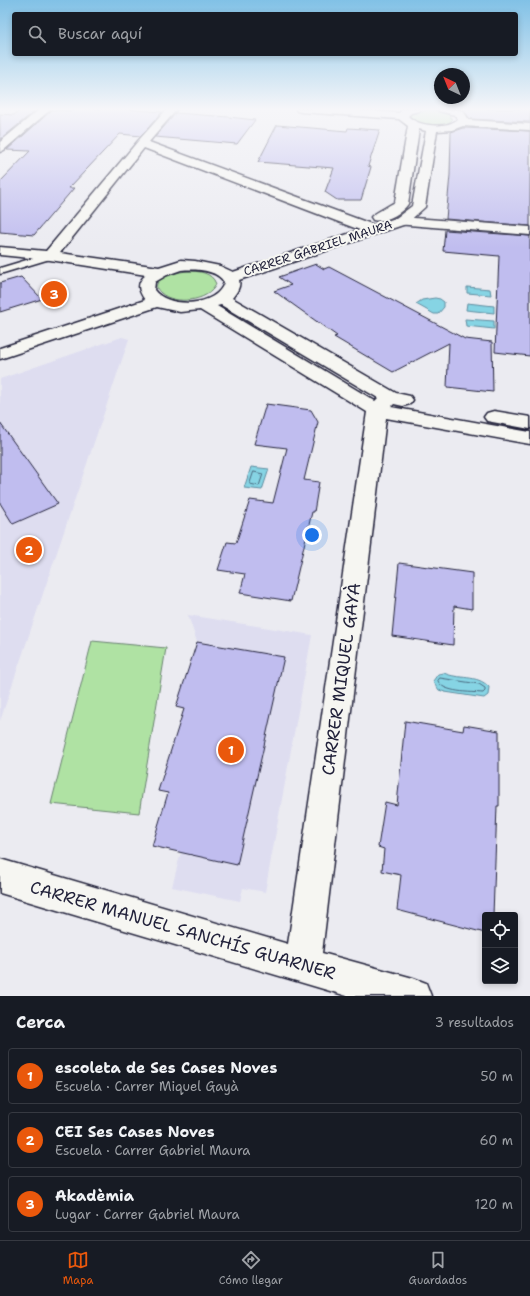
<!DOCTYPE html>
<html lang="es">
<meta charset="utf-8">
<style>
body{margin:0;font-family:"Shantell Sans",sans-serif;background:#20242c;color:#f1f3f6}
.controls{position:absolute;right:12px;bottom:12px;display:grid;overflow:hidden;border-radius:4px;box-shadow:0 2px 6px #0003}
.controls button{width:36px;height:36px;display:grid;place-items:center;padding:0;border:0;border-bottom:1px solid #363941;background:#171b24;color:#f1f3f6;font:20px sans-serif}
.compass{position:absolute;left:434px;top:68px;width:36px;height:36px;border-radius:50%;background:#171b24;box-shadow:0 2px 6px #0003;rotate:317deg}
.you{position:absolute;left:312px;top:535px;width:14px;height:14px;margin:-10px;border:3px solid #fff;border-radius:50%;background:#1a73e8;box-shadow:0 0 0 6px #1a73e833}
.badge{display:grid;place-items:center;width:26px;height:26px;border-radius:50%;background:#ea580c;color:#fff;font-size:13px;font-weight:700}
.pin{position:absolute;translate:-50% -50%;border:2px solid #fff;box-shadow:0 1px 4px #0006}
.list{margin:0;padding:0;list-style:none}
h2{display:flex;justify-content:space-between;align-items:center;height:52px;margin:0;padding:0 16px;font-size:17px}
h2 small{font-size:13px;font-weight:400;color:#9ea1a6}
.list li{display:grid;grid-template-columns:26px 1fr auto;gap:12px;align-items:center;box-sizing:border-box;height:56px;margin:0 8px 8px;padding:0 8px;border:1px solid #363941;border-radius:4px}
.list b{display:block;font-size:15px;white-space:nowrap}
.list p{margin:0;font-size:13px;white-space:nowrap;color:#9ea1a6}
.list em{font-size:13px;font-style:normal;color:#9ea1a6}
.icon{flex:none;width:22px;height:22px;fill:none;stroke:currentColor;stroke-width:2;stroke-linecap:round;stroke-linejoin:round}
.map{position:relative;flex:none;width:530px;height:996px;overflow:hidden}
.search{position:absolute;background:#171b24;box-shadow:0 2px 6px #0003;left:12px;right:12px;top:12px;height:44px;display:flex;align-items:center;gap:10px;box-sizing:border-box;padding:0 14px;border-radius:4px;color:#9ea1a6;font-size:15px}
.sheet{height:244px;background:#171b24}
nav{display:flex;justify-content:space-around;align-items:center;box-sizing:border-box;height:56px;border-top:1px solid #363941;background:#171b24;font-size:11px;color:#9ea1a6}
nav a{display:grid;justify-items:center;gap:2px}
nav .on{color:#ea580c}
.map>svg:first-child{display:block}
.built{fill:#deddf0}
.green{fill:#afe2a3;stroke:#68826f}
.water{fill:#86d4e4;stroke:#5e8da0}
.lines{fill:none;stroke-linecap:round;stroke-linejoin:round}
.shore{stroke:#4a697f;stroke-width:1}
.building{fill:#c0bdef;stroke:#22223b}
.service-casing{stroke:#22223b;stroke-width:3}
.pedestrian-casing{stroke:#22223b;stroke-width:3}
.minor-casing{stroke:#22223b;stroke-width:3}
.service{fill:#f6f6f2;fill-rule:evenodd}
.pedestrian{fill:#f6f6f2;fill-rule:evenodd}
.minor{fill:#f6f6f2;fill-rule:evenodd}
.labels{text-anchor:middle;stroke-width:4;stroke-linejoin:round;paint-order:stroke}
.far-street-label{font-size:12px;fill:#22223b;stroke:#f6f6f2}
.near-street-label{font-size:17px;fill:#22223b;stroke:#f6f6f2}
</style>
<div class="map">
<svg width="530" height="996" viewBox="0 0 530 996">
<rect width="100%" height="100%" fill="#ebebf1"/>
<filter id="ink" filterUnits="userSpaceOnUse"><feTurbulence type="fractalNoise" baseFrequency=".025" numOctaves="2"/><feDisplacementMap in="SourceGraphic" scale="8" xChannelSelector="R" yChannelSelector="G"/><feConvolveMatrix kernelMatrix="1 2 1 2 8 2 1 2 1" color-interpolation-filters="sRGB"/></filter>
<g filter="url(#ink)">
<path class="built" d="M122 337 129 339 0 721V379Z
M188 615 312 635 265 892 243 888 240 901 172 887 181 852 168 793 158 791 184 709 176 707 197 642Z"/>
<path class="green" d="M426 110C434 110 449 110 452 120 442 130 421 124 409 119V116L410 114Z
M187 271C198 271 212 272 216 284 209 302 174 305 161 293 145 279 178 272 187 271Z
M92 641 166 648 139 813 51 804Z"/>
<path class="water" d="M467 287 490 289 491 295 467 293Z
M435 298 440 299 444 302V307L438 314H434L416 304 422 300Z
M467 303 494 306V313L466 310Z
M465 319 494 321V329L466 326Z
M251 467 269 469 262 490 244 488Z
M444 673C459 680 477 674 489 687L488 695 484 698 445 692 439 690 433 681 438 674Z"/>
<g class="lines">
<path class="shore" d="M254 472 263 474 259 486 250 484Z
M440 678 479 684 485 688V691L483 693C472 692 442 693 438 681Z"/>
</g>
<path class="building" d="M22 109H37L0 140V114L14 115Z
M79 109H124L162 112 141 136 120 134 69 188H74L34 235 0 232V182L30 151 7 150 52 110 72 111Z
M459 109H530V122L470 119 464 110Z
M176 113 229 117 255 120 237 144 155 137Z
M277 125 347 131 348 128 380 130 368 166 371 167 361 200H337L325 192 334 168 258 162Z
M463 128 530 131V226L446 219 450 175 451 132Z
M445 230 530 236V356L495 352 499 256 443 251Z
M316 264 324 269 329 267 465 339 492 342 493 392 447 387 449 343 393 372 334 337 337 336 274 291 291 285 279 277Z
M21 277 42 299 0 312V283Z
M266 404 311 410 318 422 304 480 319 482 314 512H312L291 601 240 593 245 574 218 570 227 542 236 543 250 500 273 503 287 448 254 444Z
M0 423 58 504 13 524 0 503Z
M399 563 472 573V609L454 606 453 645 392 636Z
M197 642 284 657 237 865 152 846 168 793 158 791 184 709 176 707Z
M405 721 463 731 464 725 499 731V806H497L493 915H485V933L397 910 401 875 382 871 384 849 378 847 385 802 397 805Z"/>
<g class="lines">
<defs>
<path id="service" d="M50 253 53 254 55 256 53 258 0 274V268Z"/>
<path id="pedestrian" d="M401 217 530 227V235L396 224 394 221 396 218Z"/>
<path id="minor" d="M40 109H51L4 150 0 152V142Z
M167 109H177L149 142 374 225 396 218 412 206 426 131 419 129 408 204C401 214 385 223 373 220L371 217C373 214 389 206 395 202L408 126 399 119 301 112 297 111 296 109H341L399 113 403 109H420L419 111 411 113 408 116C418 127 447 129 458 119L455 115 439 111 438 109H454L463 111 469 120 530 124V130L463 126 452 130 437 131 425 207 406 224 239 280C241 287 236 293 232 298L396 393 410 396 413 400 410 404 403 406 394 404 391 407 530 432V444L386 418 322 953 413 978 426 983 431 996H347L0 893V859L288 944 367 412 200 310 180 312 157 307 0 359V348L145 300C138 290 136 283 146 275L50 260 0 255V247L46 251 138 141ZM144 148 360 230 233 272 220 266 195 261 181 260 159 267 60 253ZM181 270C195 269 216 269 224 282 218 307 168 309 154 290L155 282 167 275ZM221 305 378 398 375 401 217 306Z
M494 411 530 417V429L487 421 484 417 487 413Z"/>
</defs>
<use href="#service" class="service-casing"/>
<use href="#pedestrian" class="pedestrian-casing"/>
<use href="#minor" class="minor-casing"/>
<use href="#service" class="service"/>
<use href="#pedestrian" class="pedestrian"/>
<use href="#minor" class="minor"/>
</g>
</g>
<linearGradient id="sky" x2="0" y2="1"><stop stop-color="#81c1e6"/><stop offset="0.44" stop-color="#f6f6f9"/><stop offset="1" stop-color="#f6f6f9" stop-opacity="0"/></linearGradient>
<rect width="530" height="248" fill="url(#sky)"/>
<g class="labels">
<g class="far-street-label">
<text transform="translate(318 248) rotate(-18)" y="4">CARRER GABRIEL MAURA</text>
</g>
<g class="near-street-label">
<text transform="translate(341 679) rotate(-82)" y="6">CARRER MIQUEL GAYÀ</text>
<text transform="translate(183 930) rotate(16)" y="6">CARRER MANUEL SANCHÍS GUARNER</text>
</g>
</g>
</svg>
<div class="controls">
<button><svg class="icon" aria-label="locate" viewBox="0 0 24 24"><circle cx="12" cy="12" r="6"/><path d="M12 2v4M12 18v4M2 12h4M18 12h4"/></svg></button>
<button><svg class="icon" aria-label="layers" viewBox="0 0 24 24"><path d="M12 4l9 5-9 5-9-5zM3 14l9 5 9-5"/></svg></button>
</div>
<svg class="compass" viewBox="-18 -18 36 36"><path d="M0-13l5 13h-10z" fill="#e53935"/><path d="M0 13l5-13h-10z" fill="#9ea1a6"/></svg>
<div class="you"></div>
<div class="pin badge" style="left:231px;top:750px">1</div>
<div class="pin badge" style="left:29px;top:550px">2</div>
<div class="pin badge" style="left:54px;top:294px">3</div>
<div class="search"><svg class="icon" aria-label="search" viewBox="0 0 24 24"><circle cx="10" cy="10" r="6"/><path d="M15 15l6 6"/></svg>Buscar aquí</div>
</div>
<section class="sheet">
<h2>Cerca<small>3 resultados</small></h2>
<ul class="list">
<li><span class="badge">1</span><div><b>escoleta de Ses Cases Noves</b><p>Escuela · Carrer Miquel Gayà</p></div><em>50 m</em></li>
<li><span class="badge">2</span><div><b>CEI Ses Cases Noves</b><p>Escuela · Carrer Gabriel Maura</p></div><em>60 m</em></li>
<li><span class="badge">3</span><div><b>Akadèmia</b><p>Lugar · Carrer Gabriel Maura</p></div><em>120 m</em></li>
</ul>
</section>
<nav>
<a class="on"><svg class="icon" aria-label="map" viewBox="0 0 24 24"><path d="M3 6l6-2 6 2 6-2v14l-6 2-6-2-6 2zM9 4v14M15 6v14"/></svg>Mapa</a>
<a><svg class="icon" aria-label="directions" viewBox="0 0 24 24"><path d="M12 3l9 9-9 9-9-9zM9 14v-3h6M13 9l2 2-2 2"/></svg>Cómo llegar</a>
<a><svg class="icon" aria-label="saved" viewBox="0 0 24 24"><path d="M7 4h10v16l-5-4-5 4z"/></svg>Guardados</a>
</nav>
